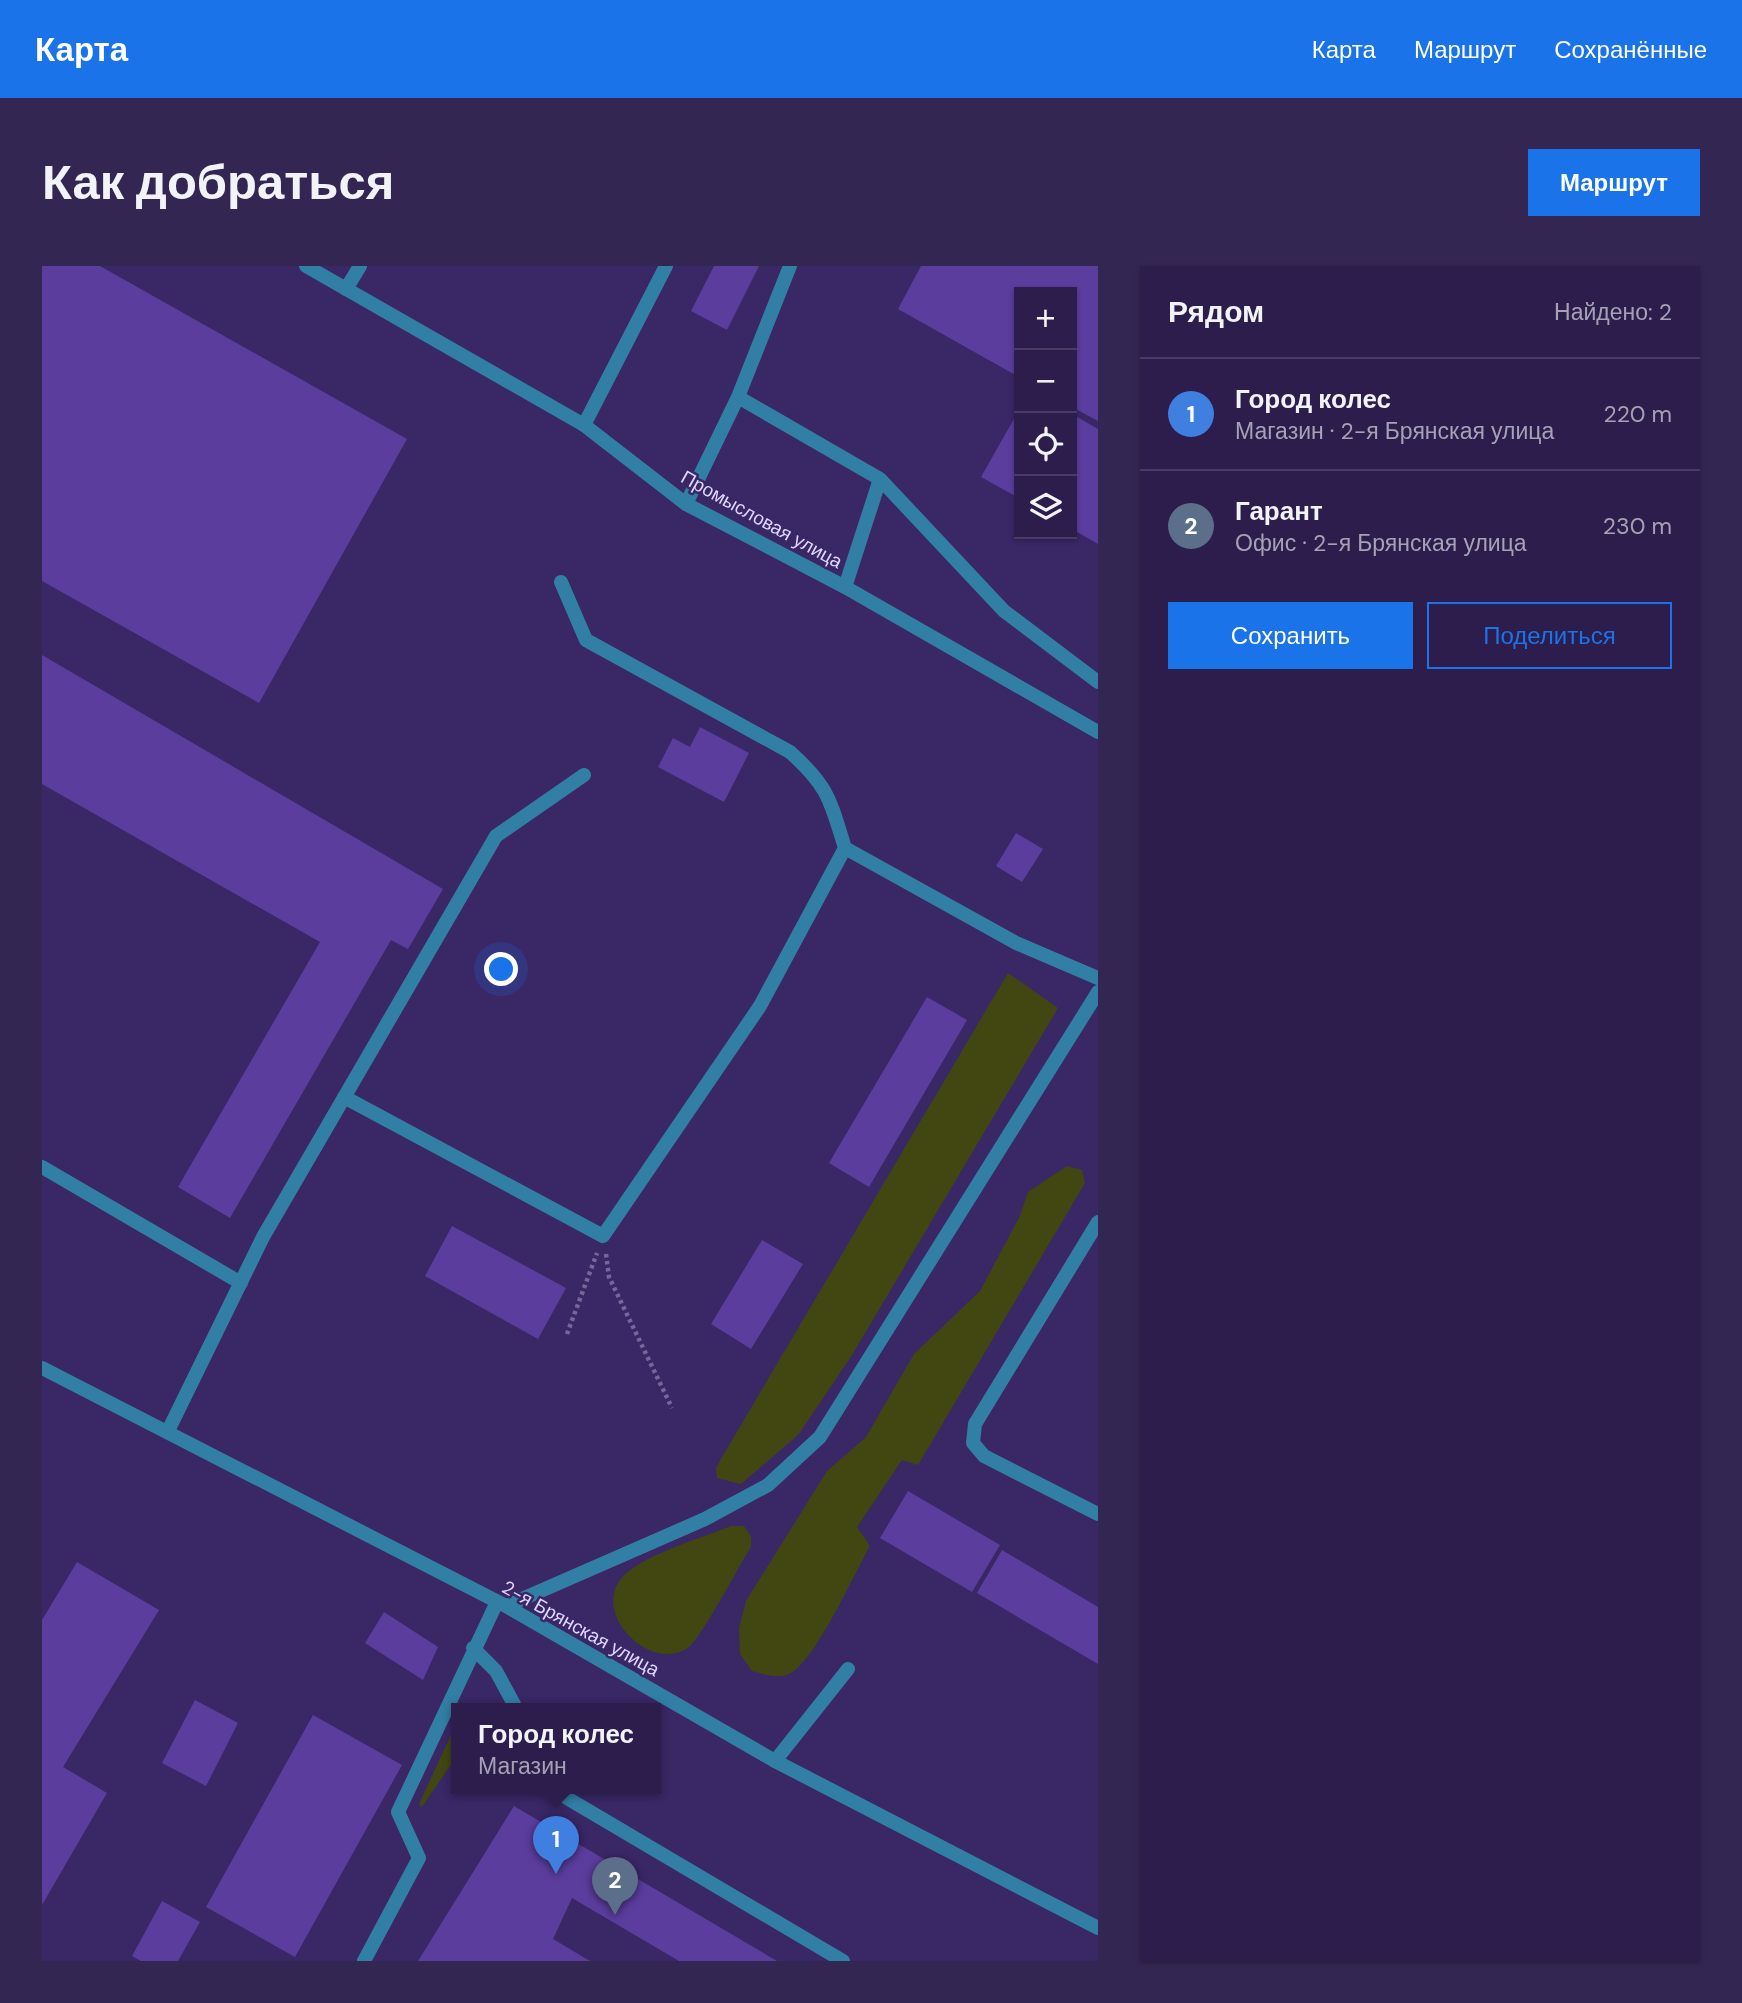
<!DOCTYPE html>
<html lang="ru">
<meta charset="utf-8">
<style>
body{margin:0;font-family:"DM Sans",sans-serif;background:#342653;color:#f1f3f6}
.controls{position:absolute;right:21px;top:21px;display:grid;overflow:hidden;border-radius:0px;box-shadow:0 2px 5px #0004}
.controls button{width:63px;height:63px;display:grid;place-items:center;padding:0;border:0;border-bottom:2px solid #483b64;background:#2c1d4c;color:#f1f3f6;font:35px sans-serif}
.you{position:absolute;left:460px;top:704px;width:24px;height:24px;margin:-18px;border:5px solid #fff;border-radius:50%;background:#1a73e8;box-shadow:0 0 0 10px #1a73e833}
.badge{display:grid;place-items:center;width:46px;height:46px;border-radius:50%;background:#1a73e8;color:#fff;font-size:23px;font-weight:700}
.pin{position:absolute;translate:-50% -58px;filter:drop-shadow(0 2px 4px #0008)}
.pin::after{content:'';position:absolute;top:37px;width:24px;height:21px;background:inherit;clip-path:polygon(0 0,100% 0,50% 100%)}
.popup{position:absolute;left:409px;top:1437px;width:210px;height:91px;box-sizing:border-box;display:grid;place-content:center;border-radius:0px;background:#2c1d4c;filter:drop-shadow(0 2px 5px #0005);font-size:23px;white-space:nowrap;color:#a6a2b5}
.popup b{font-size:26px;color:#f1f3f6}
.popup::after{content:'';position:absolute;left:50%;top:100%;margin-left:-14px;border:14px solid transparent;border-top-color:#2c1d4c}
.list{margin:0;padding:0;list-style:none}
h2{display:flex;justify-content:space-between;align-items:center;height:91px;margin:0;padding:0 28px;font-size:30px}
h2 small{font-size:23px;font-weight:400;color:#a6a2b5}
.list li{display:grid;grid-template-columns:46px 1fr auto;gap:21px;align-items:center;box-sizing:border-box;height:112px;padding:0 28px;border-top:2px solid #483b64}
.list b{display:block;font-size:26px;white-space:nowrap}
.list p{margin:0;font-size:23px;white-space:nowrap;color:#a6a2b5}
.list em{font-size:23px;font-style:normal;color:#a6a2b5}
.actions{display:flex;gap:14px;padding:21px 28px}
.actions a{flex:1;padding:16px 0;border:2px solid #1a73e8;border-radius:0px;text-align:center;font-size:24px;color:#1a73e8}
.actions .main{background:#1a73e8;color:#fff}
.icon{flex:none;width:38px;height:38px;fill:none;stroke:currentColor;stroke-width:2;stroke-linecap:round;stroke-linejoin:round}
.map{position:relative;flex:none;width:1056px;height:1695px;overflow:hidden;border-radius:0px}
header{display:flex;align-items:center;gap:42px;box-sizing:border-box;height:98px;padding:0 35px;background:#1a73e8;color:#fff}
header strong{font-size:33px}
nav{display:flex;gap:38px;margin-inline-start:auto;font-size:24px}
.intro{display:flex;align-items:center;justify-content:space-between;box-sizing:border-box;height:168px;padding:0 42px}
h1{margin:0;font-size:49px}
.button{padding:18px 32px;border-radius:0px;background:#1a73e8;color:#fff;font-size:24px;font-weight:700}
main{display:flex;gap:42px;padding:0 42px}
aside{flex:1;background:#2c1d4c;border-radius:0px;box-shadow:0 2px 5px #0004}
.map>svg:first-child{display:block}
.green{fill:#424711}
.building{fill:#5b3d9e}
.lines{fill:none;stroke-linecap:round;stroke-linejoin:round}
.path{stroke:#75679c;stroke-width:4.5;stroke-dasharray:3.5 3.5;stroke-linecap:butt}
.service{stroke:#327fa5;stroke-width:14}
.minor{stroke:#327fa5;stroke-width:14}
.labels{text-anchor:middle;stroke-width:5;stroke-linejoin:round;paint-order:stroke}
.street-label{font-size:19px;fill:#ded7fd;stroke:#3a2766}
</style>
<header>
<strong>Карта</strong>
<nav><a>Карта</a><a>Маршрут</a><a>Сохранённые</a></nav>
</header>
<div class="intro"><h1>Как добраться</h1><a class="button">Маршрут</a></div>
<main>
<div class="map">
<svg width="1056" height="1695" viewBox="0 0 1056 1695">
<rect width="100%" height="100%" fill="#3a2766"/>
<path class="green" d="M966 707 1016 742 810 1089 757 1168 699 1218 675 1212 674 1202 683 1186Z
M1025 900 1040 904 1043 917 876 1199 860 1194 815 1261 828 1280C812 1308 773 1396 747 1408 735 1413 722 1408 710 1405L698 1388 697 1362 704 1335 785 1205 824 1171 872 1088 938 1025 977 952 986 926Z
M689 1260H702L709 1270V1281C698 1298 659 1372 647 1381 611 1408 551 1351 578 1314 596 1290 660 1272 689 1260Z
M414 1458V1491L380 1541 377 1538Z"/>
<path class="building" d="M0 0H58L365 173 217 437 0 315Z
M672 0H717L685 64 649 45Z
M879 0H1056V155L1030 141V26H977V111L856 43Z
M977 144V232L939 211Z
M1030 148 1056 163V278L1030 263Z
M0 389 401 623 366 683 349 674 188 952 136 921 278 676 0 518Z
M658 461 707 487 682 536 616 501 631 472 648 481Z
M974 567 1001 583 980 616 954 600Z
M885 731 925 754 827 921 787 897Z
M410 960 524 1022 496 1073 383 1010Z
M720 974 761 998 709 1083 669 1058Z
M866 1225 958 1279 930 1326 838 1272Z
M960 1284 1056 1341V1398L935 1327Z
M35 1296 117 1344 21 1501 65 1527 0 1639V1354Z
M342 1346 396 1381 381 1414 323 1377Z
M153 1434 196 1457 164 1520 120 1497Z
M271 1449 360 1499 253 1691 164 1641Z
M472 1540 735 1695H637L530 1632 511 1673 548 1695H376Z
M120 1635 158 1656 136 1695H99L90 1690Z"/>
<g class="lines">
<path class="path" d="M564 988 567 1011 630 1142
M525 1068 555 987"/>
<path class="service" d="M304 23 318 0
M696 131 838 213 803 321
M542 159 624 0
M838 213 962 345 1056 416
M644 238 696 131 748 0
M803 582 974 677 1056 712
M302 831 561 970 718 740 803 582C788 534 787 521 748 486L544 374 519 316
M0 901 199 1017
M1056 956 933 1158 931 1177 942 1190 1056 1248
M126 1165 221 971 454 570 542 509
M431 1382 454 1405 474 1442
M733 1495 806 1403
M508 1522 801 1695
M322 1695 377 1592 356 1546 455 1336"/>
<path class="minor" d="M264 0 542 159 644 238 803 321 1056 466
M0 1102 464 1340 733 1495 1056 1662
M464 1340 663 1253 726 1219 778 1171 1056 726"/>
</g>
<g class="labels">
<g class="street-label">
<text transform="translate(720 253) rotate(29)" y="7">Промысловая улица</text>
<text transform="translate(539 1362) rotate(29)" y="7">2-я Брянская улица</text>
</g>
</g>
</svg>
<div class="controls">
<button>+</button>
<button>−</button>
<button><svg class="icon" aria-label="locate" viewBox="0 0 24 24"><circle cx="12" cy="12" r="6"/><path d="M12 2v4M12 18v4M2 12h4M18 12h4"/></svg></button>
<button><svg class="icon" aria-label="layers" viewBox="0 0 24 24"><path d="M12 4l9 5-9 5-9-5zM3 14l9 5 9-5"/></svg></button>
</div>
<div class="you"></div>
<div class="pin badge" style="left:514px;top:1608px;background:#3f7fe0">1</div>
<div class="popup"><b>Город колес</b>Магазин</div>
<div class="pin badge" style="left:573px;top:1649px;background:#5c6f8a">2</div>
</div>
<aside>
<h2>Рядом<small>Найдено: 2</small></h2>
<ul class="list">
<li><span class="badge" style="background:#3f7fe0">1</span><div><b>Город колес</b><p>Магазин · 2-я Брянская улица</p></div><em>220 m</em></li>
<li><span class="badge" style="background:#5c6f8a">2</span><div><b>Гарант</b><p>Офис · 2-я Брянская улица</p></div><em>230 m</em></li>
</ul>
<div class="actions"><a class="main">Сохранить</a><a>Поделиться</a></div>
</aside>
</main>
